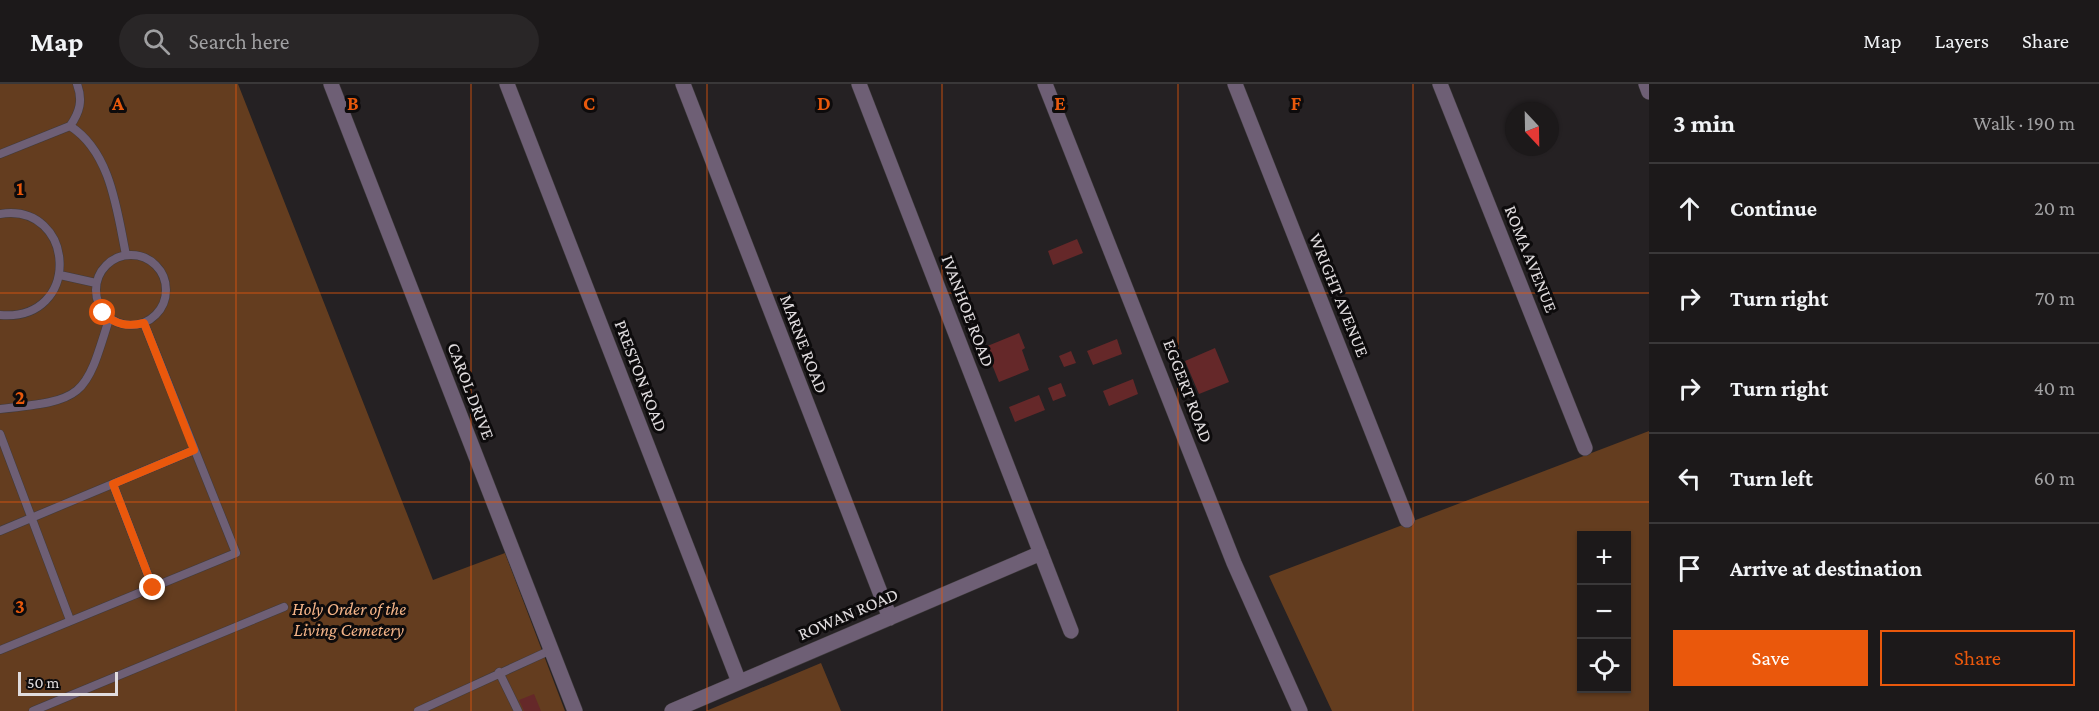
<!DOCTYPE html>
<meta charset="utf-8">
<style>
body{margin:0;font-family:"Crimson Pro",serif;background:#292627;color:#f1f3f6}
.controls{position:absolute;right:18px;bottom:18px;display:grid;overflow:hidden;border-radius:0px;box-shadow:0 2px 4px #0004}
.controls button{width:54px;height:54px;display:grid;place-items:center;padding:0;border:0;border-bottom:2px solid #3a3839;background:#1c191a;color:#f1f3f6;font:30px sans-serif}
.compass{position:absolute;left:1505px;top:18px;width:54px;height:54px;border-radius:50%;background:#1c191a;box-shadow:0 2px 4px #0004;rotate:158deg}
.scale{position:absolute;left:18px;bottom:15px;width:100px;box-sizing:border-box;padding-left:6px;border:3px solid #e0dcde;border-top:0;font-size:16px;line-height:21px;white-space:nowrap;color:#e0dcde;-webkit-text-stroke:4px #0d0b0c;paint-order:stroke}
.stop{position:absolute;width:18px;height:18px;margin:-14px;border:4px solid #ea580c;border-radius:50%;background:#fff}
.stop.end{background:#ea580c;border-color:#fff;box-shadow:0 2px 6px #0008}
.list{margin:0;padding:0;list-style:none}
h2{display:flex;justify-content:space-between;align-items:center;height:78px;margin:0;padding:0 24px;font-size:26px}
h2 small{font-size:20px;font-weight:400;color:#a0a0a2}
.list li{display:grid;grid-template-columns:39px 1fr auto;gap:18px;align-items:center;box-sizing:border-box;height:90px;padding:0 24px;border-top:2px solid #3a3839}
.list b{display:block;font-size:22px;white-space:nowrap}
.list em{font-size:20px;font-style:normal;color:#a0a0a2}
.actions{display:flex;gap:12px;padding:18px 24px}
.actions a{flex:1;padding:14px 0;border:2px solid #ea580c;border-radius:0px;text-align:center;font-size:21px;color:#ea580c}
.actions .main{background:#ea580c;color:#fff}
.icon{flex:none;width:33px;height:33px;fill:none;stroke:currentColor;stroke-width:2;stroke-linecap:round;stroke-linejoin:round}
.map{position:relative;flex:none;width:1649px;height:627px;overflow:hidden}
header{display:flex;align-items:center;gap:36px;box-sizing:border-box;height:84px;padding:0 30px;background:#1c191a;border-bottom:2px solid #3a3839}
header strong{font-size:28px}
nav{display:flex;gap:33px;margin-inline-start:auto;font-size:21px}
.search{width:420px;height:54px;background:#292627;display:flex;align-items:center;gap:15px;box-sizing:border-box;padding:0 21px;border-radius:33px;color:#a0a0a2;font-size:22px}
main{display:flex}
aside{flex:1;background:#1c191a}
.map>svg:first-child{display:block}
.green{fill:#643d1f;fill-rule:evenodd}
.building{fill:#652829}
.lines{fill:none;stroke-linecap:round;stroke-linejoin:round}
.service-casing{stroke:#3f3b3d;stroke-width:9}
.minor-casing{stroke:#3f3b3d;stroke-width:16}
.tertiary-casing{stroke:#3f3b3d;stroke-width:16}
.service{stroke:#6e5f75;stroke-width:8}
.minor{stroke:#6e5f75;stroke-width:15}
.tertiary{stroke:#6e5f75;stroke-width:15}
.route{stroke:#ea580c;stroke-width:8}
.grid{fill:none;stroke:#e8590c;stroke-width:1.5;stroke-opacity:0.55}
.labels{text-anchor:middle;stroke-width:6;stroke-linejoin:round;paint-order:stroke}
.street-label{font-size:18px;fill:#e0dcde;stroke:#0d0b0c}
.park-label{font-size:18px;font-style:italic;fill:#f4b488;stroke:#0d0b0c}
.grid-label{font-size:20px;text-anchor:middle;font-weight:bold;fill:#e8590c;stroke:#0d0b0c;stroke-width:6;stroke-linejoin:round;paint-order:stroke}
</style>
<header>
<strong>Map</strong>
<div class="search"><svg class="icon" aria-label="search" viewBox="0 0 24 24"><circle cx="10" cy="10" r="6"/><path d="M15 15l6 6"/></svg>Search here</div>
<nav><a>Map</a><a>Layers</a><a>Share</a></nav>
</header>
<main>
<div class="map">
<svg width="1649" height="627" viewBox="0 0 1649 627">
<rect width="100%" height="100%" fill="#252123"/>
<path class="green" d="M0 0H238L433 496 505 469 565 627H0Z
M1649 347V627H1332L1269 492ZM1582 452H1626V604H1582Z
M821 579 841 627H706Z"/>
<path class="building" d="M1077 155 1083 169 1053 181 1048 167Z
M1019 249 1025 264 1022 266 1029 286 999 298 985 263Z
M1117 255 1122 270 1093 281 1087 267Z
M1215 264 1229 298 1199 310 1185 277Z
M1071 267 1076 279 1064 283 1059 272Z
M1133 295 1138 310 1109 322 1103 307Z
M1061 299 1066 312 1053 317 1048 304Z
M1039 311 1045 326 1015 338 1009 323Z
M534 610 541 627H524L519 616Z"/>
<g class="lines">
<defs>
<path id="service" d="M77 0C83 16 80 28 70 42 111 68 117 127 126 171
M0 70 70 42
M0 130C76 118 83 238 0 231
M96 206a35 35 0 1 1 70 0a35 35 0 1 1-70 0Z
M60 191 96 199
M0 325C84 316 85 314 109 235
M0 350 70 536
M113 400 153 504
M0 447 194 366
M0 566 236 469 144 239
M499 588 518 627
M33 627 284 523
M418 627 551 566"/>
<path id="minor" d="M331 0 575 627
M507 0 739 598
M683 0 890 534
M859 0 1071 547
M1235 0 1407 436
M1440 0 1585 364
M1646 0 1649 8
M672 627 1041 469"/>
<path id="tertiary" d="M1045 0 1234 479 1300 627"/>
</defs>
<use href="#service" class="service-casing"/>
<use href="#minor" class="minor-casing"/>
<use href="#tertiary" class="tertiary-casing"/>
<use href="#service" class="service"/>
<use href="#minor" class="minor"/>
<use href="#tertiary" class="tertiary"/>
</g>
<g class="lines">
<path class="route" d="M103 229C116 241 128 243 144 239L194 366 113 400 153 504"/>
</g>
<path class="grid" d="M236 0V627M471 0V627M707 0V627M942 0V627M1178 0V627M1413 0V627M0 209H1649M0 418H1649"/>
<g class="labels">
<g class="street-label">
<text transform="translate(1531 175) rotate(68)" y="6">ROMA AVENUE</text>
<text transform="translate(1339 211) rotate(68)" y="6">WRIGHT AVENUE</text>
<text transform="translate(968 227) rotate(69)" y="6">IVANHOE ROAD</text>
<text transform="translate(804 260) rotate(69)" y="6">MARNE ROAD</text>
<text transform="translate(641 292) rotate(69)" y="6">PRESTON ROAD</text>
<text transform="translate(471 307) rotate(69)" y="6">CAROL DRIVE</text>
<text transform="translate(1188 307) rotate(69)" y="6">EGGERT ROAD</text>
<text transform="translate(848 530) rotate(-23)" y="6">ROWAN ROAD</text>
</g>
<g class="park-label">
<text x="349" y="531">Holy Order of the<tspan x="349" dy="21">Living Cemetery</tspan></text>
</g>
</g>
<g class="grid-label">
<text x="118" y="26">A</text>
<text x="353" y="26">B</text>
<text x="589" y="26">C</text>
<text x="824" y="26">D</text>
<text x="1060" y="26">E</text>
<text x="1296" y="26">F</text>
<text x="20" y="111">1</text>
<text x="20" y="320">2</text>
<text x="20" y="529">3</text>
</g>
</svg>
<div class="controls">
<button>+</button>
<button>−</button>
<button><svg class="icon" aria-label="locate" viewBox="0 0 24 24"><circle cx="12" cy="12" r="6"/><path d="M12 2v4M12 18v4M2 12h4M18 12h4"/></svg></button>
</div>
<svg class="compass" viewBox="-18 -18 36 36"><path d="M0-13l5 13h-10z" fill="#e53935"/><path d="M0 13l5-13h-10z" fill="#a0a0a2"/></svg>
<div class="scale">50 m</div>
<div class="stop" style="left:103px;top:229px"></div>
<div class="stop end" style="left:153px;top:504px"></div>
</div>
<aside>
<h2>3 min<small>Walk · 190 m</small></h2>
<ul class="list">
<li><svg class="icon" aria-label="ahead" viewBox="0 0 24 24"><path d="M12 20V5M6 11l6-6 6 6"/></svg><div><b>Continue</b></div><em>20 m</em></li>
<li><svg class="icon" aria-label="right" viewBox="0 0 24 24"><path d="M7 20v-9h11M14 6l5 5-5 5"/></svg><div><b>Turn right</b></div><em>70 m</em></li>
<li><svg class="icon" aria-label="right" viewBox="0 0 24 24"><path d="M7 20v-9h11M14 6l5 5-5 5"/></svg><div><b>Turn right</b></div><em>40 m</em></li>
<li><svg class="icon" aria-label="left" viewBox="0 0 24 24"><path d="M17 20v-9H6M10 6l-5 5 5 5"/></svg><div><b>Turn left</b></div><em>60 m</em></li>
<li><svg class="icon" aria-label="arrive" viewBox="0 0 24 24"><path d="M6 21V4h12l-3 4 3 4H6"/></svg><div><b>Arrive at destination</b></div></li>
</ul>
<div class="actions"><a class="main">Save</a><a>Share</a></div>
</aside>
</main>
